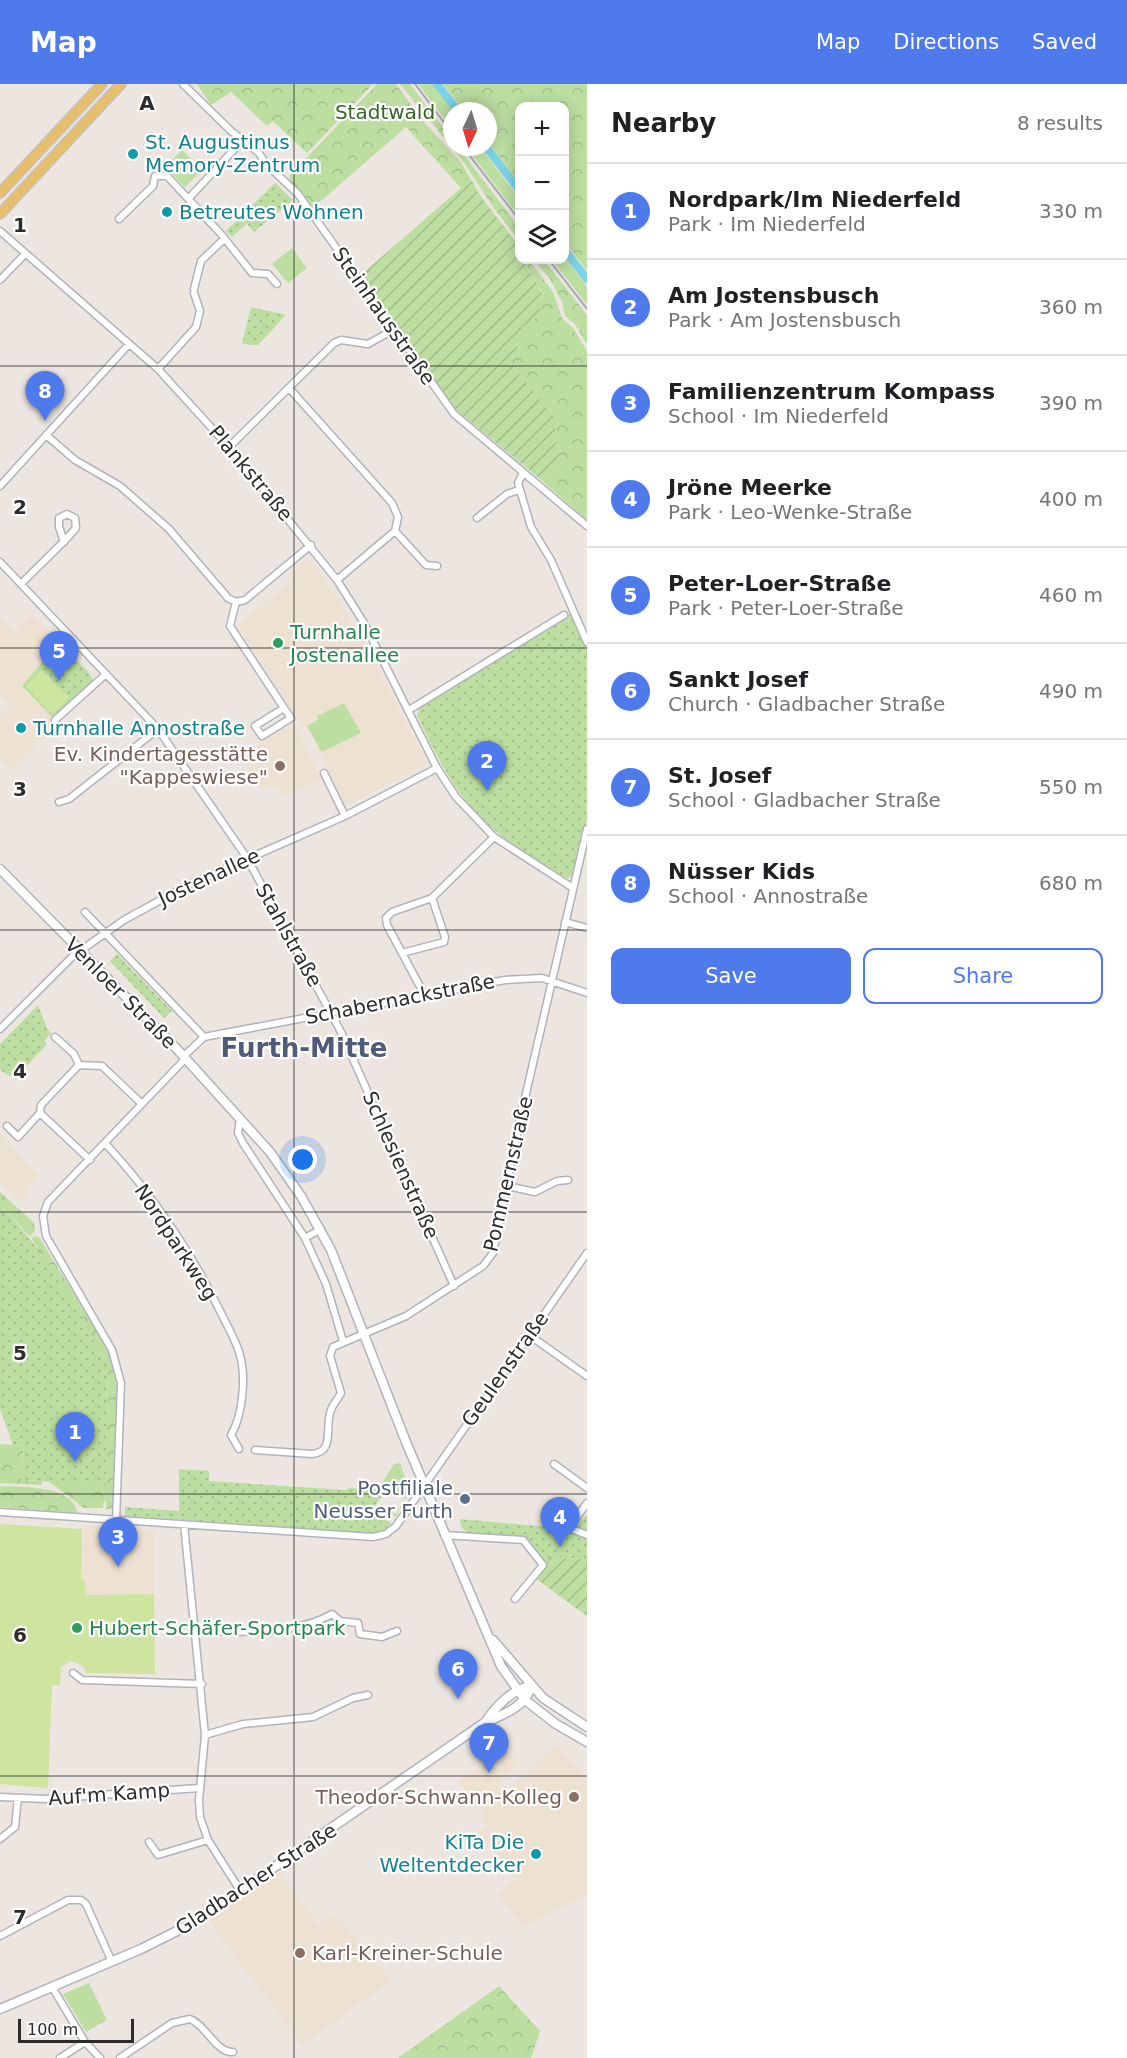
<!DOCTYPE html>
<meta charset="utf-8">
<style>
body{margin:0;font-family:"DejaVu Sans",sans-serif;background:#f2f2f2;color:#202124}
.controls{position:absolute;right:18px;top:18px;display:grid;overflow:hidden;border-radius:12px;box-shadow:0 3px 15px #0003}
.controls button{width:54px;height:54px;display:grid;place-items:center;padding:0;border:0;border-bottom:2px solid #e0e0e0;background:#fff;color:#202124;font:30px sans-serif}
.compass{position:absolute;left:443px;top:18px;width:54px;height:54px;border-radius:50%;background:#fff;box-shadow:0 3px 15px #0003;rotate:184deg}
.scale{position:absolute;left:18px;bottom:15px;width:116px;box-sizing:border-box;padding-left:6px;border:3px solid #2c2c2c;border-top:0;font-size:16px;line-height:21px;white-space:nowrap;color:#2c2c2c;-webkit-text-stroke:4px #fff;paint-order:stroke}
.you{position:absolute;left:303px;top:1076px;width:21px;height:21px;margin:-15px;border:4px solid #fff;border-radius:50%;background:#1a73e8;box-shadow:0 0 0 9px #1a73e833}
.badge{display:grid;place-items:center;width:39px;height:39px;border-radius:50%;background:#4e7aec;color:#fff;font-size:20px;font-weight:700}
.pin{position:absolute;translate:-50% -50px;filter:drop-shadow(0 2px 3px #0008)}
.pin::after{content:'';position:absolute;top:32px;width:21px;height:18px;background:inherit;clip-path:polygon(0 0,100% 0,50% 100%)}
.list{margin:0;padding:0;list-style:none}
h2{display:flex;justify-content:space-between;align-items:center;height:78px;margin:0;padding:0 24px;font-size:26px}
h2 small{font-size:20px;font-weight:400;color:#757577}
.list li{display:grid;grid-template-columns:39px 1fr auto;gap:18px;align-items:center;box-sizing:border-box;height:96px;padding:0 24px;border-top:2px solid #e0e0e0}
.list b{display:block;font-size:22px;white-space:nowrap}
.list p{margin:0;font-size:20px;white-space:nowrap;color:#757577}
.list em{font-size:20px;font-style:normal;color:#757577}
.actions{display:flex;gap:12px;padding:18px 24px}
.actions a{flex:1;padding:14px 0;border:2px solid #4e7aec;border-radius:12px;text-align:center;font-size:21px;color:#4e7aec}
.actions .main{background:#4e7aec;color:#fff}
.icon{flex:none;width:33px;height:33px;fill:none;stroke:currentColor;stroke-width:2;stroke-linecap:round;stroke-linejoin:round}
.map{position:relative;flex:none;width:587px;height:1974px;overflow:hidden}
header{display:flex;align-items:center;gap:36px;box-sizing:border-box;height:84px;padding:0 30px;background:#4e7aec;color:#fff}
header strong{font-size:28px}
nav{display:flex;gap:33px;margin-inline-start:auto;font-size:21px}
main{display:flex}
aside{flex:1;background:#fff}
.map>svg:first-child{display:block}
.education{fill:#ede1d1}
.grass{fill:#bcdea1}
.forest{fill:url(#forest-crowns)}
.park{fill:url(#park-dots)}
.garden{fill:url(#garden-furrows)}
.pitch{fill:#cde59e}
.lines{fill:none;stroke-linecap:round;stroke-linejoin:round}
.canal{stroke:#7cd3e5;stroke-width:8}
.street-casing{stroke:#b0b3bb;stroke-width:9}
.secondary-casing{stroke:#b0b3bb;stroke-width:11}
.primary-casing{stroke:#c4c4c4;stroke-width:12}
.street{stroke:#fff;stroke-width:6}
.secondary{stroke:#fff;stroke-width:8}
.primary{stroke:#e6be6c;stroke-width:9}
.rail{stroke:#a3a7b5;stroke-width:2}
.grid{fill:none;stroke:#2c2c2c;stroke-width:1.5;stroke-opacity:0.55}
.culture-dot{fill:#0f9aa8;stroke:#fff;stroke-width:2}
.leisure-dot{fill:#2e9e5b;stroke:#fff;stroke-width:2}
.education-dot{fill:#8d6e63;stroke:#fff;stroke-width:2}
.service-dot{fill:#5c6f8a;stroke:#fff;stroke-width:2}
.labels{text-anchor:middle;stroke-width:4.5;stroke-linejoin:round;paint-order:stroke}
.park-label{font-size:20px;fill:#356521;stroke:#fff}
.culture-label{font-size:20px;fill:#0d838f;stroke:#fff;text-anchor:start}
.street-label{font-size:20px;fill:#2c2c2c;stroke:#fff}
.leisure-label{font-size:20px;fill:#27864d;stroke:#fff;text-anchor:start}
.education-label{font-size:20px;fill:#785e54;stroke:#fff;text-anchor:end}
.service-label{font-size:20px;fill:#4e5e75;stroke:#fff;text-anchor:end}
.district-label{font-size:26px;font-weight:bold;fill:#505b7a;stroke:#fff}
.grid-label{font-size:20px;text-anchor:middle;font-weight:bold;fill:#2c2c2c;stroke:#fff;stroke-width:4.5;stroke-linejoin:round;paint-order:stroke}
</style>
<header>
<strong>Map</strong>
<nav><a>Map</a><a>Directions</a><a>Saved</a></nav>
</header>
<main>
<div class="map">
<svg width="587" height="1974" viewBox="0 0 587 1974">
<defs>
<pattern id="forest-crowns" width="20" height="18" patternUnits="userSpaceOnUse" patternTransform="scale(1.5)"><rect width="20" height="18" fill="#bcdea1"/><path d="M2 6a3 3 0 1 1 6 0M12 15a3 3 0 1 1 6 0" fill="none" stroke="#a2bf8b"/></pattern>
<pattern id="park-dots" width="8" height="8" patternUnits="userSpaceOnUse" patternTransform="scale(1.5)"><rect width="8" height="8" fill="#bcdea1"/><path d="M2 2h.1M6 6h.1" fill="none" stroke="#a2bf8b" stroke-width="1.8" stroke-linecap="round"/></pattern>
<pattern id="garden-furrows" width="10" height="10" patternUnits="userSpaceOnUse" patternTransform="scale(1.5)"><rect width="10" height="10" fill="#bcdea1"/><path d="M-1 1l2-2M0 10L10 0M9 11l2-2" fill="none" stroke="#a2bf8b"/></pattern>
</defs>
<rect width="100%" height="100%" fill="#ede6e0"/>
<path class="education" d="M305 476 314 479 361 552 427 679 346 722 307 642 303 644 238 542 291 497 286 492Z
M32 530 59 558 23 602 59 640 10 685 0 674V632L11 620 0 612V533L14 547Z
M294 638 322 695 284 712 280 703 273 705 271 702 262 707 240 673Z
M0 1049 38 1091 25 1106 28 1111 18 1116 0 1099Z
M82 1441 154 1447V1510L85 1511 81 1496 83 1471H80Z
M503 1658 518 1681 498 1700 505 1708 486 1728 555 1661 587 1694V1811L524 1842 498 1811 516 1795 478 1750 487 1742 481 1734 484 1730 458 1697 481 1681 477 1675Z
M278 1787 318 1841 335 1830 391 1897 302 1961 207 1835Z"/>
<path class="grass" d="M418 0H432L453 27 452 45Z
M466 63H480L519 114V133Z
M182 66 202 86 185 103 165 83Z
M292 164 307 184 288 199 272 180Z
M565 173 587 203V221L552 176H564Z
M344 619 361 649 322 668 307 642 318 636 317 632Z
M400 1379 410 1407 395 1434 391 1427 396 1430 405 1415 382 1399 394 1380Z
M89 1899 107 1936 86 1948 63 1910Z"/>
<path class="forest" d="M197 0H373L307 69 273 37 267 42 231 8 211 21Z
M377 0H396L421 35 460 77 482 114 519 162V170L469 98 461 104 406 43 314 123 289 98 290 91Z
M400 0H410L452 55V63H458L519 143V157L493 123 465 80Z
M443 0H587V187L565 158 564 22H520L519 99 488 58V27H464Z
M523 176H529L553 208 562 234 573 244 587 267V436L540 395 564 377 554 352 557 336 509 277 520 269 513 259 533 219 543 210Z
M534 176H544L587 231V261L575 240 565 232 562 218 550 195Z
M0 1108 34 1139 35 1146 30 1153 0 1120Z
M34 1152 39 1153 110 1268 116 1282 118 1301 114 1425H106V1417H104L103 1424H84L48 1397 106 1401 108 1279 32 1155Z
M0 1360 24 1362 22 1396 42 1397V1401L0 1399Z
M0 1402C20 1403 75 1401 77 1429L0 1423Z
M499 1902 540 1947 531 1974H398Z"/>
<path class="park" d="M275 99 293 116 254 148 247 140 232 153 226 147Z
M251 223 286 231 258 261 242 260Z
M571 529 587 565V735L572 791 568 794C557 792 546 782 536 776 470 735 449 700 417 631L420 623Z
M59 558 90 590 94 599 53 634 22 602Z
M117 870 172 927 164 934 110 877Z
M38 921 47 944 51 949 44 957 47 960 15 995 0 986V960Z
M0 1120 41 1168 108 1279 106 1401 22 1396 24 1362 13 1361 0 1325Z
M179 1385 209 1387V1397L345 1406 350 1404 375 1405 379 1400 387 1405 371 1427 391 1439 383 1447 372 1449 125 1432V1423L179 1427Z
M587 1430V1475L552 1473 544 1482 526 1453 467 1448 462 1444 459 1435 575 1445Z"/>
<path class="garden" d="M469 97C481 117 520 155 520 176H523L543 211 533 219 545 229 521 243 527 250 514 259 520 269 509 277 557 336 554 352 564 377 540 395 453 323 362 190Z
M551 1473 587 1475V1532L535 1494Z"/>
<path class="pitch" d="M42 586 69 614 52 630 25 602Z
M0 1440 82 1445 81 1495 85 1496V1511L154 1510 155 1590 86 1589 82 1581 70 1577 61 1583 60 1601H52L48 1704 0 1700Z"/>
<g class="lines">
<path class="canal" d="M437 0 458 27
M486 63 520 107
M564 165 587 195"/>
<defs>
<path id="street" d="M183 0 231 47 259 69 266 80 298 110 454 330 587 442
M189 114 244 55
M119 135 153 102 155 92H167L221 150 252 189 268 190 277 200
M0 147 158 285 229 363 337 496 364 539 437 684 456 713 494 753 573 804
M0 196 25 170
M194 205 201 177 223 156
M158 285 196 243 200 227 194 209
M289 304 392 419 398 433 395 447 337 496
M46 351 75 376 120 402 169 445 228 514 236 518
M229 363 334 259 341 256 368 260 395 245
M523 389 518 399 531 443 551 476 587 558
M0 402 129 260
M477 434 507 410 519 406
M395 447 426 481 437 482
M0 478 158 645 247 774 341 948 454 1202
M21 500C39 481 59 464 76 444L75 434 67 430 59 434V443L64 458
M236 518 230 542 284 624 291 634 262 652 255 642 284 624
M236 518 245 516 311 461
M409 626 564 531
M55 636 106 590
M324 689 345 732
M59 718 69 715 158 645
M85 828 204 953
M565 838 587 844
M402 869 444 858 445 853 432 814
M424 910 387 841 386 834 392 828 432 814 494 753
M0 945 73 872 124 836 188 801 345 732 437 684
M55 953 74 970 79 981
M184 972 204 953 505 896 542 894 587 909
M40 1029 90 1076
M240 1035 238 1049 243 1059 305 1154
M7 1042 18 1053 40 1029 41 1021 79 981 102 982 142 1020
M105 1059C152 1110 193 1171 223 1233 229 1245 236 1257 240 1271 246 1293 243 1331 231 1351L239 1365
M507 1102 535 1108 557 1097 568 1096
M321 1145 305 1154 326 1200 343 1257
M529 1251 587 1292
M255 1366 312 1370C336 1368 324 1342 331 1326 333 1320 338 1315 341 1309L330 1272 333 1263 406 1232 483 1182 493 1169 519 1040 587 745
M554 1380 587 1404
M587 1419 569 1444 587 1451
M0 1428 373 1453 386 1450 396 1442 587 1169
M116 1437 121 1299 112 1266 46 1152 43 1132 48 1118 186 974
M184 1440 205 1651 199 1716 200 1733 208 1756 241 1808
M444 1451 523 1456 543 1481 515 1515
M196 1547C240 1548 293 1552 332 1530L340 1537 358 1539 360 1550 382 1553 397 1547
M73 1589 82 1596 202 1600
M205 1651 243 1640 313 1633 353 1614 368 1611
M0 1713 45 1715 199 1704
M0 1755 15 1743 18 1714
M149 1758 158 1771 208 1756
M0 1852 68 1816H81L86 1820 112 1878
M52 1903 85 1958 100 1974
M60 1974 85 1958
M120 1974 172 1939 190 1935C206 1941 216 1969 233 1968"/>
<path id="secondary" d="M0 785 176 964 270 1068 301 1112 331 1166 406 1358 501 1582 525 1616 556 1640 587 1658
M493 1556 543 1614 587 1643
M485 1639C495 1623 512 1605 531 1602
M0 1925 141 1865 193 1839 484 1639C502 1631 526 1623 531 1602"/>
<path id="primary" d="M0 109 102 0
M0 130 121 0"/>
</defs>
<use href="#street" class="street-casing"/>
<use href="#secondary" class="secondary-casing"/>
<use href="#primary" class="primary-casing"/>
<use href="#street" class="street"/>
<use href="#secondary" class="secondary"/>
<use href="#primary" class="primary"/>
<path class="rail" d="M415 0 452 49
M463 63 520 137
M549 176 587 225"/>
</g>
<path class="grid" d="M294 0V1974M0 282H587M0 564H587M0 846H587M0 1128H587M0 1410H587M0 1692H587"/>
<g class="culture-dot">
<circle cx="133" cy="70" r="6"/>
<circle cx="167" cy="128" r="6"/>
<circle cx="21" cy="644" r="6"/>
<circle cx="536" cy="1770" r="6"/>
</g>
<g class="leisure-dot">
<circle cx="278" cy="559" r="6"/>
<circle cx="77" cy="1544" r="6"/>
</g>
<g class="education-dot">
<circle cx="280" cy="682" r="6"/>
<circle cx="574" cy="1713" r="6"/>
<circle cx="300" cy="1869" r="6"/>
</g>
<circle class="service-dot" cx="465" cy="1415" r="6"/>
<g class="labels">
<g class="park-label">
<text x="385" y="35">Stadtwald</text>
</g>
<g class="culture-label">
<text x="145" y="65">St. Augustinus<tspan x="145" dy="23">Memory-Zentrum</tspan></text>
<text x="179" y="135">Betreutes Wohnen</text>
<text x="33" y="651">Turnhalle Annostraße</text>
<text x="524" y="1765" text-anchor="end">KiTa Die<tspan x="524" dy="23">Weltentdecker</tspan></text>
</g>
<g class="street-label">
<text transform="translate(384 232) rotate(55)" y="7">Steinhausstraße</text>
<text transform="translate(251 389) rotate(50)" y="7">Plankstraße</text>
<text transform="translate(209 793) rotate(-25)" y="7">Jostenallee</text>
<text transform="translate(289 851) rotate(61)" y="7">Stahlstraße</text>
<text transform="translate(121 909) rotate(45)" y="7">Venloer Straße</text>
<text transform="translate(400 915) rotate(-11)" y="7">Schabernackstraße</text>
<text transform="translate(401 1081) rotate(66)" y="7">Schlesienstraße</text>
<text transform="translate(508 1090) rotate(-77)" y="7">Pommernstraße</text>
<text transform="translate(176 1158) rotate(57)" y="7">Nordparkweg</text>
<text transform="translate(505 1285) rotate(-55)" y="7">Geulenstraße</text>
<text transform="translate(109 1710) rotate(-4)" y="7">Auf'm Kamp</text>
<text transform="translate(256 1795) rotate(-33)" y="7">Gladbacher Straße</text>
</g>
<g class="leisure-label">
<text x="290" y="555">Turnhalle<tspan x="290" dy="23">Jostenallee</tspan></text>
<text x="89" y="1551">Hubert-Schäfer-Sportpark</text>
</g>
<g class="education-label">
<text x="268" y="677">Ev. Kindertagesstätte<tspan x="268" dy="23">"Kappeswiese"</tspan></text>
<text x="562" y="1720">Theodor-Schwann-Kolleg</text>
<text x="312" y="1876" text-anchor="start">Karl-Kreiner-Schule</text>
</g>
<g class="service-label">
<text x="453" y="1411">Postfiliale<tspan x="453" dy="23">Neusser Furth</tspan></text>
</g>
<g class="district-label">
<text x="304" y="973">Furth-Mitte</text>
</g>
</g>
<g class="grid-label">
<text x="147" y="26">A</text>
<text x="20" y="148">1</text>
<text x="20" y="430">2</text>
<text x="20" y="712">3</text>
<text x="20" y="994">4</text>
<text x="20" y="1276">5</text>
<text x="20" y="1558">6</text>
<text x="20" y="1840">7</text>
</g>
</svg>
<div class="controls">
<button>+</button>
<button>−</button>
<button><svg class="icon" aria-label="layers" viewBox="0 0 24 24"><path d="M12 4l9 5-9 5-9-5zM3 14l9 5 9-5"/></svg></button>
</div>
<svg class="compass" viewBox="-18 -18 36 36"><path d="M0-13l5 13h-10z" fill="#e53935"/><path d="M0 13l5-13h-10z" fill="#757577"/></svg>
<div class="scale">100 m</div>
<div class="you"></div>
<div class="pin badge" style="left:75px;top:1378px">1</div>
<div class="pin badge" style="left:487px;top:707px">2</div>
<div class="pin badge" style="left:118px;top:1483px">3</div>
<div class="pin badge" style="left:560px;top:1463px">4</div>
<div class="pin badge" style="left:59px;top:597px">5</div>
<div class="pin badge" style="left:458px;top:1615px">6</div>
<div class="pin badge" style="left:489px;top:1689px">7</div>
<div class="pin badge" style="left:45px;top:337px">8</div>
</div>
<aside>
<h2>Nearby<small>8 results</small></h2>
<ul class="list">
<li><span class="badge">1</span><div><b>Nordpark/Im Niederfeld</b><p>Park · Im Niederfeld</p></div><em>330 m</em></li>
<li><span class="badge">2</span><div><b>Am Jostensbusch</b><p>Park · Am Jostensbusch</p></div><em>360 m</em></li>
<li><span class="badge">3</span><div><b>Familienzentrum Kompass</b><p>School · Im Niederfeld</p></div><em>390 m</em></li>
<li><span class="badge">4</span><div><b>Jröne Meerke</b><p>Park · Leo-Wenke-Straße</p></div><em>400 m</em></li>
<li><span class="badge">5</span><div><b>Peter-Loer-Straße</b><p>Park · Peter-Loer-Straße</p></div><em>460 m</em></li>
<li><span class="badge">6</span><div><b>Sankt Josef</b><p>Church · Gladbacher Straße</p></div><em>490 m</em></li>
<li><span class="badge">7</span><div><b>St. Josef</b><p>School · Gladbacher Straße</p></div><em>550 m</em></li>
<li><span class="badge">8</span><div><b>Nüsser Kids</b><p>School · Annostraße</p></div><em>680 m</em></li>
</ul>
<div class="actions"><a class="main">Save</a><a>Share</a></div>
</aside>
</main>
